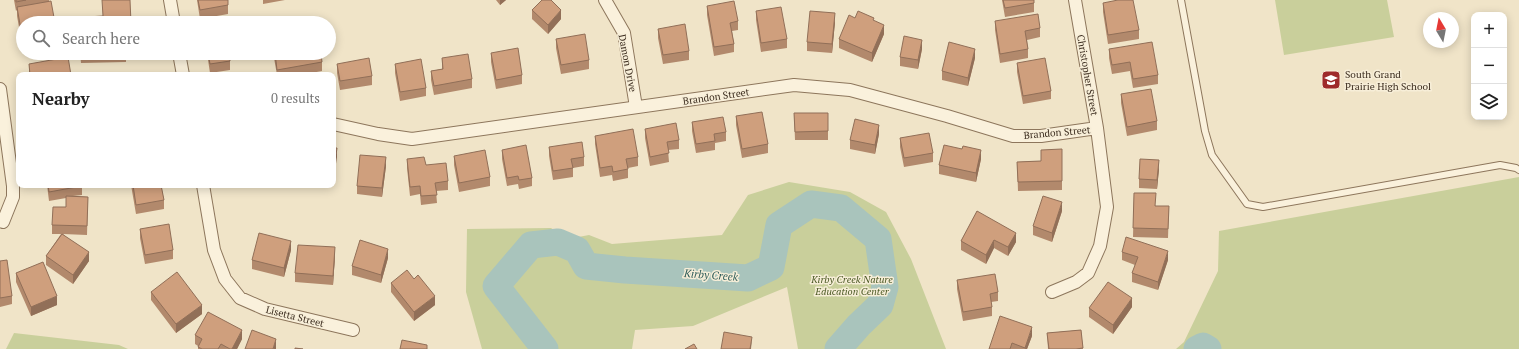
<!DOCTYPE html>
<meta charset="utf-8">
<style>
body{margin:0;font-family:"PT Serif",serif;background:#f2f2f2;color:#222}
.controls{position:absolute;right:12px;top:12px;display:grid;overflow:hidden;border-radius:8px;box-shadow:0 2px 10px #0003}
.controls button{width:36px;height:36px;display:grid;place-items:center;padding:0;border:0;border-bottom:1px solid #e0e0e0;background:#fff;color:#222;font:20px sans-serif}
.compass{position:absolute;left:1423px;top:12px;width:36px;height:36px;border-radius:50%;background:#fff;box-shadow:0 2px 10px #0003;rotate:350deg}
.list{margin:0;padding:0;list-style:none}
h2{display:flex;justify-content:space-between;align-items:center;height:52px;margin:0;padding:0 16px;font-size:17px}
h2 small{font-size:13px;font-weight:400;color:#767676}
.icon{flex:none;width:22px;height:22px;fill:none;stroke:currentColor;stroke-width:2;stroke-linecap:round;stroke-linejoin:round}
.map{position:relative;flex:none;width:1519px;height:349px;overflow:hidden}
.search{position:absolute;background:#fff;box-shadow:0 2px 10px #0003;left:16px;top:16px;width:320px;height:44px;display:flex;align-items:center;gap:10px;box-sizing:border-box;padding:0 14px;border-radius:22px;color:#767676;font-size:15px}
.panel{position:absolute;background:#fff;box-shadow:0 2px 10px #0003;left:16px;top:72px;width:320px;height:116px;border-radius:8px}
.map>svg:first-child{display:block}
.green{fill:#c9cf9b}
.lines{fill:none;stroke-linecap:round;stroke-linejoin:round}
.river{stroke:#a9c4bc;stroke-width:27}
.lane-casing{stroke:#8d765c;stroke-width:8}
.street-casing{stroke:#8d765c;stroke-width:14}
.lane{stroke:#faf1dc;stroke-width:6}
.street{stroke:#faf1dc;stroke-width:12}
.wall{fill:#b2896c}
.shaded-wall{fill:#916f58}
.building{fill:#cf9f7d;stroke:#916f58}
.labels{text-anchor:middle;stroke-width:3;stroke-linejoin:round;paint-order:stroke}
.street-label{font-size:10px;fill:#3d2e20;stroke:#f7eed8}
.poi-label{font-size:10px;fill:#3d2e20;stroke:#f7eed8;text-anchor:start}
.park-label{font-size:10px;font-style:italic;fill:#4d5a26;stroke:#f7eed8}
.water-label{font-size:11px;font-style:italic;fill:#2f5d5a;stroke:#f7eed8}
</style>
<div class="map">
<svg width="1519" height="349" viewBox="0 0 1519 349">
<rect width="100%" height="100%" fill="#f0e4c8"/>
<path class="green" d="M1275 0H1387L1394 37 1284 55Z
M1519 177V349H1176L1184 342 1218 271 1219 231Z
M789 182 850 192 886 212 911 259 946 349H798L787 287 693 326 635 330 632 349H482L466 292 467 229 551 228 568 239 589 235 612 244 722 235 748 195Z
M14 333 119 345 128 349H6Z"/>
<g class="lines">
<path class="river" d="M545 349 496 286 531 245 558 242 577 250 586 266 625 270 748 278 771 267 779 225 811 204 841 208 878 239 885 287 880 305 859 325 838 349
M1197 349 1203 346 1208 349"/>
<defs>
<path id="lane" d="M1181 0 1205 131 1212 155 1247 204 1263 207 1500 165 1516 168 1519 170"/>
<path id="street" d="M170 0 174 23
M605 0 624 33 636 107
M179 53 183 75
M0 89 13 186V197L3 222
M333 124 378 134 412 139 794 85 850 90 947 116 1013 136H1041L1097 128
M203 185 214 250 225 279 240 298 265 309 353 330
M1052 292 1076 282 1088 273 1100 246 1107 207 1097 128 1075 0"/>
</defs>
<use href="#lane" class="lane-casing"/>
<use href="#street" class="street-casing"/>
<use href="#lane" class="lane"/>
<use href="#street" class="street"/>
</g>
<path class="wall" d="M14 0H49V2L23 23V44H22L17 16V10L16 11Z
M197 0H228V14L200 19Z
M263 0H285L263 4Z
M496 0H506L500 5Z
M1002 0H1034V12L1005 17Z
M1103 3 1139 30V39L1108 44 1103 12Z
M707 6 738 21V30L732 31 734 44V52L714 56 707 15Z
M532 10 561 19 548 34 532 19Z
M756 11 787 39V48L761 52 756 20Z
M855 18 874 21 884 34 872 62 839 48V39Z
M995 21 1040 28V37L1027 40 1028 49V58L1000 63 995 30Z
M835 22 832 53 807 51V42Z
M658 29 689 51V60L663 64 658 38Z
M556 39 589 60V69L561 74 556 48Z
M922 49 918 69 900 66V57Z
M1109 49 1158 75V84L1133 88 1130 71 1112 74 1109 58Z
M80 53H126V62L81 63Z
M207 53H229L230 61V70L210 73Z
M274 53H321L322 62V71L300 75H277L274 58Z
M491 53 522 75V84L496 89 491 62Z
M442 58 472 79V88L434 95 431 80V71L442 69Z
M975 58 968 86 942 80V71Z
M1017 63 1051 91V99L1023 104 1017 72Z
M29 64 71 75H29Z
M337 64 372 76V85L340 90 337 73Z
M395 64 426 88V96L400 101 395 73Z
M1121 94 1157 121V130L1127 136 1121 103Z
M794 113H828V140H795Z
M736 116 768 144V153L742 158 736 125Z
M692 122 726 132V141L715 143V150L696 153 692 131Z
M645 129 679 140V149L668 150 669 162 650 166 645 138Z
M879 134 875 154 850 149V140Z
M595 136 638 157V166L628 168V178L613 181 612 175 600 177 595 144Z
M900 138 933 153V162L904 167 900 147Z
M549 147 584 157V166L573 168V177L553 180 549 156Z
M962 149 981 159 976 182 939 174V165Z
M1062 149V190L1018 191 1017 162 1041 161Z
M502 150 532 178V186L519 189 518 184 507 186 502 159Z
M454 156 490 177V186L459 192 454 165Z
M407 159 426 165 448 181V190L436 191 437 203 421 205 420 194 410 196 407 168Z
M386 166 382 197 357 194V186Z
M1159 169 1157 189 1139 188V179Z
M47 185H82V195L73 196 88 197 87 235 63 234 89 261 73 284 46 265V256L61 234H52V225L66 207V198L49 201Z
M131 185H161L164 200V209L136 214Z
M1134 193 1156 206H1169L1168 238 1133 237Z
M977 211 1016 242 1008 256 994 248 986 264 961 250V241Z
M1062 211 1052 242 1033 235V226Z
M140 229 173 250V259L145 264 140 238Z
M291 250 284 277 252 269V260Z
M1122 252 1168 260 1158 290 1132 282V273L1135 265 1122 260Z
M335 256 333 285 295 282V273Z
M388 258 381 283 352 275V266Z
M0 261 12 296V304L0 307Z
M16 273 57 305 31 316 16 282Z
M957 280 998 292V301L991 302 992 307V316L963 321 957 289Z
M391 283 435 305 414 321 391 292Z
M151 292 202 314 176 333 151 300Z
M1132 307 1113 334 1089 317V308Z
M1081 330 1083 349H1048L1047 333Z
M195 335 242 339 237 349H198V346L195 344Z
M1032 336 1027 349H989Z"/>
<path class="shaded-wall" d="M500 0H506L500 5Z
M561 10V19L548 34V25Z
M835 13V22L832 53V44Z
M884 25V34L872 62V53Z
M922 40V49L918 69V60Z
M975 49V58L968 86V78Z
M879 125V134L875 154V145Z
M337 148V157L333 184V175Z
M981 150V159L976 182V173Z
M386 157V166L382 197V188Z
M1159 160V169L1157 189V180Z
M1062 202V211L1052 242V233Z
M1016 233V242L1008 256V247Z
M994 240V248L986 264V255Z
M291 241V250L284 277V268Z
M335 247V256L333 285V276Z
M388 249V258L381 283V275Z
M1168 251V260L1158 290V282Z
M89 252V261L73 284V275Z
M57 296V305L31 316V307Z
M435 296V305L414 321V312Z
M1132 298V307L1113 334V325Z
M202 305V314L176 333V324Z
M1032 327V336L1027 349H1025Z
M242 330V339L237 349H232Z
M752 337 751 349H750Z
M276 339V349H273Z"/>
<path class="building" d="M16 0H26L16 2Z
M102 0H130L131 23H87V17L103 16Z
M198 0H228V5L200 10Z
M542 0H551L561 10 548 25 532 10Z
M1003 0H1034V3L1005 8Z
M1118 0H1133L1139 30 1108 35 1103 3Z
M51 1 55 23H23V36H22L17 7Z
M734 1 738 21 730 23 734 44 714 47 707 6Z
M781 7 787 39 761 43 756 11Z
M810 11 835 13 832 44 807 42Z
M858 11 874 18 873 20 884 25 872 53 839 39 849 15 855 18Z
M1038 14 1040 28 1025 31 1028 49 1000 54 995 21Z
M685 24 689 51 663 55 658 29Z
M585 34 589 60 561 65 556 39Z
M904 36 922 40 918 60 900 57Z
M949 42 975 49 968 78 942 71Z
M1152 42 1158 75 1133 79 1130 62 1112 65 1109 49Z
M518 48 522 75 496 80 491 53Z
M81 53H126L81 54Z
M208 53H229L230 61 210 64Z
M275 53H321L322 62 277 70Z
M468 54 472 79 434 86 431 71 443 69 442 58Z
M68 57 71 75H30L29 64Z
M369 58 372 76 340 81 337 64Z
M1045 58 1051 91 1023 96 1017 63Z
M421 59 426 88 400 92 395 64Z
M1151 89 1157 121 1127 127 1121 94Z
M762 112 768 144 742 149 736 116Z
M794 113H828V131L795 132Z
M723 117 726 132 714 134 715 141 696 144 692 122Z
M855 119 879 125 875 145 850 140Z
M676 123 679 140 667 142 669 153 650 157 645 129Z
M633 129 638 157 626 159 628 169 613 172 612 166 600 168 595 136Z
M929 133 933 153 904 158 900 138Z
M582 142 584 157 571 159 573 168 553 171 549 147Z
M526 145 532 178 519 180 518 176 507 178 502 150Z
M944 145 962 149 963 146 981 150 976 173 939 165Z
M333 148H337L333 175Z
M1062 149V181L1018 182 1017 162 1041 161V150Z
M485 150 490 177 459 183 454 156Z
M360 155 386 157 382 188 357 186Z
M424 157 426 165 446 163 448 181 435 183 437 195 421 196 420 186 410 187 407 159Z
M1140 159 1159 160 1157 180 1139 179Z
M48 185H82V186L49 192Z
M133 185H161L164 200 136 205Z
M1134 193H1156L1155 206H1169L1168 229 1133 228Z
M66 196 88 197 87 226 52 225 53 207H66Z
M1043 196 1062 202 1052 233 1033 226Z
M977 211 1016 233 1008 247 994 240 986 255 961 241Z
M169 224 173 250 145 255 140 229Z
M259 233 291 241 284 268 252 260Z
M62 234 89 252 73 275 46 256Z
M1126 237 1168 251 1158 282 1132 273 1138 257 1122 252Z
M360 240 388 249 381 275 352 266Z
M298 245 335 247 333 276 295 273Z
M7 260 12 296 0 298V261Z
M43 262 57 296 31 307 16 273Z
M407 270 414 279 418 275 435 296 414 312 391 283Z
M177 272 202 305 176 324 151 292Z
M995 274 998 292 990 294 992 307 963 312 957 280Z
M1108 282 1132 298 1113 325 1089 308Z
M208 312 242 330 232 349H230L221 344 218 349H202L198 347 202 339 195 335Z
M1000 316 1032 327 1025 348 1012 343 1010 349H989Z
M252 330 276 339 273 349H245Z
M1081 330 1083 348 1076 349H1049L1047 333Z
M724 332 752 337 750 349H721Z
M402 340 427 345V349H400Z
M694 344 697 349H685Z
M295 348 303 349H295Z"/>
<defs>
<symbol id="school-square" viewBox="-11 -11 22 22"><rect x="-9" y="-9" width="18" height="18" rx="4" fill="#9e2a2b" stroke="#f7eed8"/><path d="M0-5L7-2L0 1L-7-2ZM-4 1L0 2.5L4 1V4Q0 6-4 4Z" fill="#fff"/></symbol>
</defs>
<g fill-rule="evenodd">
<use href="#school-square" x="1320" y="69" width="22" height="22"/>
</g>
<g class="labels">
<g class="street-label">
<text transform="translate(628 63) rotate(79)" y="4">Damon Drive</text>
<text transform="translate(1088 75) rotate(80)" y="4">Christopher Street</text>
<text transform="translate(716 96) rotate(-8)" y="4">Brandon Street</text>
<text transform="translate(1057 132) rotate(-5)" y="4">Brandon Street</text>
<text transform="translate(295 316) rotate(14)" y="4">Lisetta Street</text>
</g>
<g class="poi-label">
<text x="1345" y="78">South Grand<tspan x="1345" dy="12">Prairie High School</tspan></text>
</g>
<g class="park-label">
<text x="852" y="283">Kirby Creek Nature<tspan x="852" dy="12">Education Center</tspan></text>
</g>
<g class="water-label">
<text transform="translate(711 275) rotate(4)" y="4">Kirby Creek</text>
</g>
</g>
</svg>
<div class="controls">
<button>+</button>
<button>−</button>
<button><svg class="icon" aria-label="layers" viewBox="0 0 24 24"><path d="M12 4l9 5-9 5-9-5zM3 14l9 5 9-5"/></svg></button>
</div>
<svg class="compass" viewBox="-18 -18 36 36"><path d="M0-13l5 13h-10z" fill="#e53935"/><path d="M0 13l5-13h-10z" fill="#767676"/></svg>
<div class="search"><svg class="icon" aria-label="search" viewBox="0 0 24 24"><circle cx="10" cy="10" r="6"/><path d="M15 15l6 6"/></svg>Search here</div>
<section class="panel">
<h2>Nearby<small>0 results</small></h2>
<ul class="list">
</ul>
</section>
</div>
